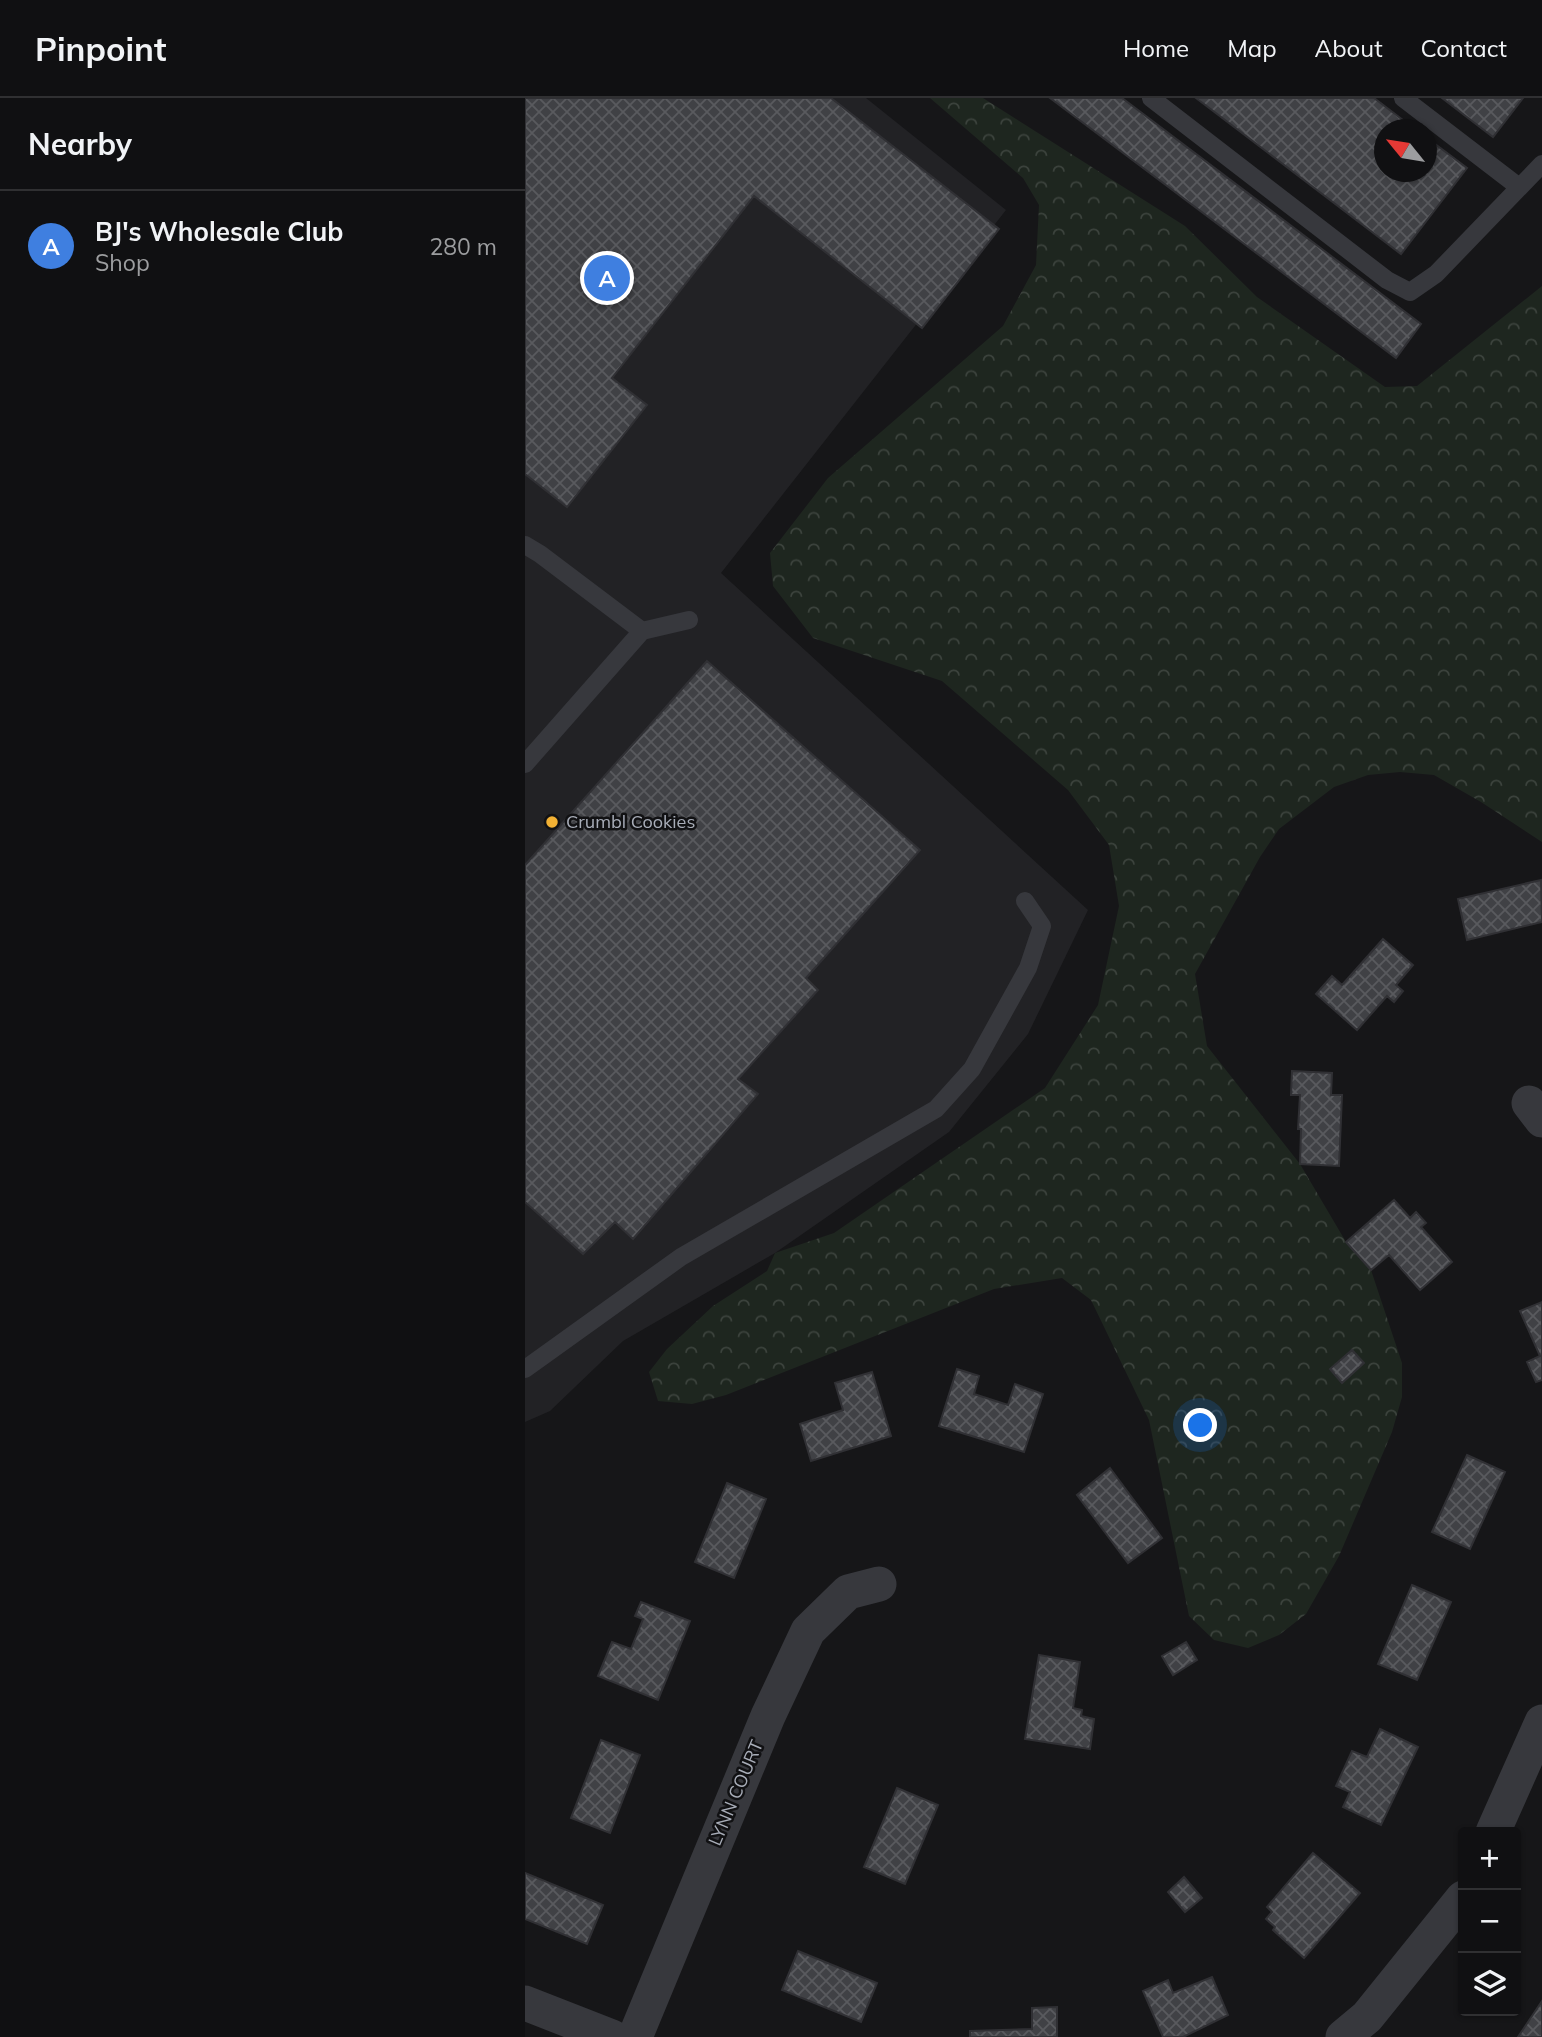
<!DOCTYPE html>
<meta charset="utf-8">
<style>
body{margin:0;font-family:Mulish,sans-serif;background:#19191b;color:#f1f3f6}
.controls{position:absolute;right:21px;bottom:21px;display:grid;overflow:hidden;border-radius:7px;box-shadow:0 2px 5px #0004}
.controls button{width:63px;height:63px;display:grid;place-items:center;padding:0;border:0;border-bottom:2px solid #303032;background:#101012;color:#f1f3f6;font:35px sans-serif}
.compass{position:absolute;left:849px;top:21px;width:63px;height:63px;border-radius:50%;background:#101012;box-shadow:0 2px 5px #0004;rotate:300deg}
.you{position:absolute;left:676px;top:1328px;width:24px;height:24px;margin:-18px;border:5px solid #fff;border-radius:50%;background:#1a73e8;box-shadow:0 0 0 10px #1a73e833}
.badge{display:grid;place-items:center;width:46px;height:46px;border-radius:50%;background:#7c3aed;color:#fff;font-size:23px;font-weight:700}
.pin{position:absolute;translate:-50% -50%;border:4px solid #fff;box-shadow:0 2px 7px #0006}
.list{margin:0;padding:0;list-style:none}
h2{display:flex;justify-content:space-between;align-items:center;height:91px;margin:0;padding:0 28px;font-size:30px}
h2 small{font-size:23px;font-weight:400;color:#9c9d9f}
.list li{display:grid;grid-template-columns:46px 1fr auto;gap:21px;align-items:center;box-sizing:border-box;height:112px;padding:0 28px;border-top:2px solid #303032}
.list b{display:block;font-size:26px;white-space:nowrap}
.list p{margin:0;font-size:23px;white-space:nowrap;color:#9c9d9f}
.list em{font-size:23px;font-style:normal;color:#9c9d9f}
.icon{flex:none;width:38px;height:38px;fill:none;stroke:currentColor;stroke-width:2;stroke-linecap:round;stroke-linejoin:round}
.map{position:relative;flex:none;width:1017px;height:1939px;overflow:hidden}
header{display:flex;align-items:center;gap:42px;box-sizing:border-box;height:98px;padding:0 35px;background:#101012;border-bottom:2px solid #303032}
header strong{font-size:33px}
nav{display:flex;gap:38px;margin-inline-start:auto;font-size:24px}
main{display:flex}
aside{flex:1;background:#101012}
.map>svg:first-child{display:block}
.built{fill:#222225}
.forest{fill:url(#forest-crowns)}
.building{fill:url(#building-cross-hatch);stroke:#303034;stroke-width:2}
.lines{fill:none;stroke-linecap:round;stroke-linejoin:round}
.service{stroke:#37383d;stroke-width:18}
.minor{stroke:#37383d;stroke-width:35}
.poi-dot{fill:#f2b134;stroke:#111113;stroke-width:2.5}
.labels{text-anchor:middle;stroke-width:5;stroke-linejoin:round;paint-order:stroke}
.poi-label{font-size:18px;fill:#a8adb8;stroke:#111113;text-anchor:start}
.street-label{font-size:18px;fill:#a8adb8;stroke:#111113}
</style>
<header>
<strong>Pinpoint</strong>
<nav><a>Home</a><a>Map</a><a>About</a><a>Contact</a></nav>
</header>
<main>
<aside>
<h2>Nearby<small></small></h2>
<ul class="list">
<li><span class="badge" style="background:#3f7fe0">A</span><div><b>BJ's Wholesale Club</b><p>Shop</p></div><em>280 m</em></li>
</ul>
</aside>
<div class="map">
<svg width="1017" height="1939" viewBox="0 0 1017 1939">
<defs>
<pattern id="forest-crowns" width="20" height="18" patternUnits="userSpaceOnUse" patternTransform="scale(1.75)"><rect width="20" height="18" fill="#1e261f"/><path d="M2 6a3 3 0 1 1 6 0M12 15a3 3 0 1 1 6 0" fill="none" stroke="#3c433d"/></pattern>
<pattern id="building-cross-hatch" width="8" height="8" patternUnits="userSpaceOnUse" patternTransform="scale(1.75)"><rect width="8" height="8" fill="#404145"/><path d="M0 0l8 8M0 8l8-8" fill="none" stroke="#595a5e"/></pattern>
</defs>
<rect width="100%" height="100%" fill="#161618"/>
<path class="built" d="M0 0H341L481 112 196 475 563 812 503 936 424 1034 250 1155 98 1243 25 1313 0 1324Z"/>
<path class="forest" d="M405 0H458L660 128 732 199 860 289 892 288 1017 188V744L956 704 909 677 875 674 843 677 809 689 754 731 735 759 670 876 682 948 775 1066 821 1144 846 1172 877 1265V1299L867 1334 814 1458 781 1516 754 1537 723 1550 689 1542 664 1518 624 1322 566 1202 537 1180 469 1191 201 1297 167 1306 133 1303 124 1274 142 1251 188 1208 242 1173 250 1155 309 1135 520 990 573 907 594 808 584 747 543 692 417 583 288 540 248 488 245 455 303 380 478 228 511 167 514 107 498 80Z"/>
<path class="building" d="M0 0H306L474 131 397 230 229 98 87 280 122 307 42 409 0 376Z
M525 0H597L896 226 871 260Z
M671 0H849L891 32H860V74H902V40L942 70 876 156Z
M917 0H998L968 39Z
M182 563 395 752 281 880 293 892 213 981 233 996 108 1141 90 1124 58 1156 0 1104V767Z
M1016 782 1017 824 942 842 933 801Z
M858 841 888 867 871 887 878 893 869 904 862 898 832 932 791 896 807 878 817 887Z
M767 973 807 975 806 997H817L814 1068 775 1066 776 1031H773L775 997H766Z
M869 1102 885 1120 891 1114 901 1125 896 1129 927 1164 895 1192 864 1157 846 1172 821 1144Z
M1017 1204V1282L1011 1284 1002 1264 1015 1258 995 1213Z
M827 1252 839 1265 817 1285 805 1271Z
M432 1271 454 1278 449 1296 483 1307 490 1286 518 1296 499 1354 414 1328Z
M347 1274 366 1338 286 1363 275 1326 318 1312 310 1285Z
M942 1357 980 1374 945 1451 907 1434Z
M585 1370 637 1440 603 1465 552 1397Z
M202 1385 241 1401 209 1480 170 1464Z
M887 1487 926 1504 892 1582 853 1566Z
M116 1504 165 1523 133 1602 73 1578 87 1544 106 1551 118 1521 110 1518Z
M661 1544 672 1562 648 1577 637 1558Z
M514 1557 555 1564 548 1610 557 1612 556 1618 569 1621 565 1651 500 1641Z
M855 1631 893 1649 856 1727 818 1709 825 1694 811 1688 827 1653 842 1659Z
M76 1642 115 1657 85 1735 46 1720Z
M372 1690 413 1707 380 1786 339 1769Z
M788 1755 835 1795 779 1860 748 1832 750 1829 741 1821 747 1814 742 1809Z
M0 1775 78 1807 62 1846 0 1821Z
M659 1779 677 1800 660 1814 643 1794Z
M273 1853 352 1885 336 1924 257 1892Z
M687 1879 703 1917 658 1939H638L618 1893 643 1882 648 1895Z
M1017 1903V1939H993Z
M532 1909V1939H445V1933L507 1931V1910Z"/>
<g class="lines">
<path class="service" d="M626 0 862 182 885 194 911 176 1017 66
M878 0 994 89
M0 447 15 456 117 533 164 522
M0 666 117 533
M0 1271 156 1159 411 1011 447 971 503 870 517 828 500 803"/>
<path class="minor" d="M1004 1005 1017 1022
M968 1734 1017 1624
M0 1905 87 1939
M110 1939 243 1618 283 1533 323 1494 354 1486
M818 1939 842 1919 938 1800"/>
</g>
<circle class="poi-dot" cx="27" cy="724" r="7"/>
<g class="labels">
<g class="poi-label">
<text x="41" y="730">Crumbl Cookies</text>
</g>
<g class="street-label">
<text transform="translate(211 1695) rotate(-67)" y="6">LYNN COURT</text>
</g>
</g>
</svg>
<div class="controls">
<button>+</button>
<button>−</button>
<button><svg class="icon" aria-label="layers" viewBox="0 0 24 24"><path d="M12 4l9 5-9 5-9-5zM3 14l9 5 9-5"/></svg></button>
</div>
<svg class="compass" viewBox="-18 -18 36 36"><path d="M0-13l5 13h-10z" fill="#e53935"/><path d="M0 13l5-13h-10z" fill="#9c9d9f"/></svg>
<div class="you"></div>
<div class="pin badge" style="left:82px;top:180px;background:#3f7fe0">A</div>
</div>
</main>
